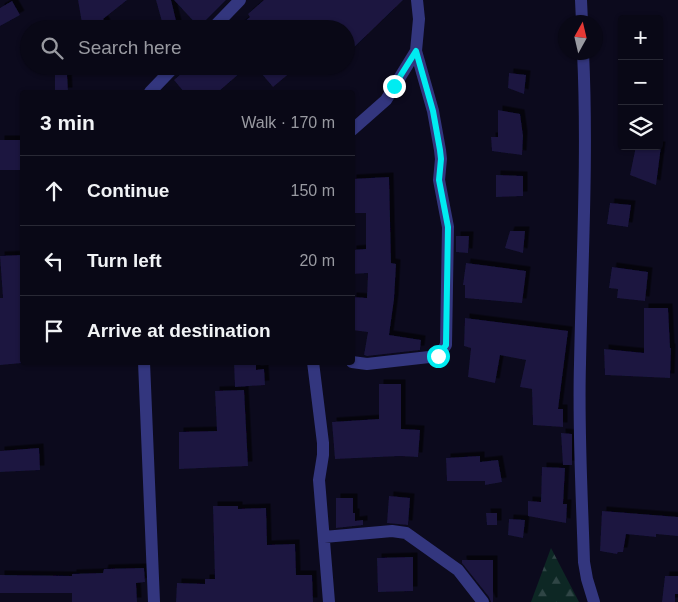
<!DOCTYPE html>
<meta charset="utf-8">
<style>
body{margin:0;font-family:Arial,sans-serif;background:#171623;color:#f1f3f6}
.controls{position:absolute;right:15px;top:15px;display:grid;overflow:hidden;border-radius:5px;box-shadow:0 1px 4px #0004}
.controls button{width:45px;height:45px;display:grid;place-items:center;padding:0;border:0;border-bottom:1px solid #292935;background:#090816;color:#f1f3f6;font:25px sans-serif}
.compass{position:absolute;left:558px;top:15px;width:45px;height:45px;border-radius:50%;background:#090816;box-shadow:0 1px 4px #0004;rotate:8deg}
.stop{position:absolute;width:15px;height:15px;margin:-11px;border:4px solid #00ecf1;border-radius:50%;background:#fff}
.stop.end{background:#00ecf1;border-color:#fff;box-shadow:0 1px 5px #0008}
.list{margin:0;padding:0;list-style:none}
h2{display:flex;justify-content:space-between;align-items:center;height:65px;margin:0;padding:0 20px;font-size:21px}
h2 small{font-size:16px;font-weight:400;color:#999aa1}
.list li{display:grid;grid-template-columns:32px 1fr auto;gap:15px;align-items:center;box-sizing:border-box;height:70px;padding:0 20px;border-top:1px solid #292935}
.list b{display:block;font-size:19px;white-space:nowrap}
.list em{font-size:16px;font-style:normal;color:#999aa1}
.icon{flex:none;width:28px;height:28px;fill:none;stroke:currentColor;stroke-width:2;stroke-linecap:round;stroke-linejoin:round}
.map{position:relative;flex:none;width:678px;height:602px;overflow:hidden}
.search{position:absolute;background:#090816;box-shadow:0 1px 4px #0004;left:20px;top:20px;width:335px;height:55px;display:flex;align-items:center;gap:12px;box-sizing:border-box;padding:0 18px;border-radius:28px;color:#999aa1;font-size:19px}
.panel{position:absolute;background:#090816;box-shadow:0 1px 4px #0004;left:20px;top:90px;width:335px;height:275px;border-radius:5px}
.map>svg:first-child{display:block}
.forest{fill:url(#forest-firs)}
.building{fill:#1b163f;filter:url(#shadow)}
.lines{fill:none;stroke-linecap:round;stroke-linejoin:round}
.minor{stroke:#33367e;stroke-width:12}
.route{stroke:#00ecf1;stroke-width:6}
</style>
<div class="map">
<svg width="678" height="602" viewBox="0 0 678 602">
<defs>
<pattern id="forest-firs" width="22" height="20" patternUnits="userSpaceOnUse" patternTransform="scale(1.25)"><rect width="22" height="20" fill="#0d2724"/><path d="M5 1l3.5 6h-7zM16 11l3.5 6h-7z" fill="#2f4545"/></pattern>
<filter id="shadow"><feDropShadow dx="4.5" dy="-4.5" stdDeviation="0" flood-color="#0009"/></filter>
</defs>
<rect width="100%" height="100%" fill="#0c0a1d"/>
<path class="forest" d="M551 548 579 602H531Z"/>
<path class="building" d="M78 0H127L103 19 106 24 99 29H83Z
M156 0H171L178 29H164Z
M174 0H226L199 27Z
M264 0H403L346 55V29H235L250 17 248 14Z
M12 1 20 15 0 26V8Z
M190 66H248L218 92H184L174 80Z
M255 66H298L273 87Z
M509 73 526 75 524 94 508 88Z
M55 74H67L68 92H55Z
M498 110 520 114 523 136 522 155 492 151 491 137H498Z
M0 140H22V170H0Z
M636 146H661L656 185 630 175Z
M496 175 523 176V196L496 197Z
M389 177 391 263 396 264 394 299 389 335 421 340 420 350 367 356 364 355 368 332 352 330V297L367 298 368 273 352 274V250L366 249V213H352V179Z
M610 203 631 205 628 227 607 224Z
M510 231H525L523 253 505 248Z
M456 236H469L468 253 456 252Z
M22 255V363L0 365V298H3L0 256Z
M466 263 526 271 522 303 465 298V285H463Z
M612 267 648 272 645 301 617 298 618 289 609 288Z
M644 308H668L670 348H671L670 378 605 375 604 349 644 353Z
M465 318 568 331 558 409H563V427L533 425 532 389 520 387 526 360 500 355 495 383 468 377 471 348 464 346Z
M234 362H256V370L264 369 265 385 235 387Z
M379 384H401V429L420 430 418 457 400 456 335 459 332 422 379 419Z
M244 390 248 466 179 469V432L217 431 215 391Z
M561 433 572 434V465H563Z
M39 448 40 470 0 472V451Z
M480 456V462L498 460 502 482 485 485V481H447L446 458Z
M542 467 565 468 563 504H567L566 523 528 516V501L541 502Z
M389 496 410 498 408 525 387 523Z
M336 498H353V513H355V521L363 520V525L336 528Z
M213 506H238V509L266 508 267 545 295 544 296 575H312L313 602H176L177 583 205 584V579H215Z
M602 511 678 517V536L656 534V537L626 534 623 552H618L617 554 600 551Z
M486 513H497V525H487Z
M509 519 525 520 523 538 508 535Z
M413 557V591L378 592 377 558Z
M462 560H493V602H491L489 597 462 563Z
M144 568 145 582 136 583 137 602H72V593H0V575L72 576V574L103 573 104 569Z
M665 576H678V594H675V602H662Z"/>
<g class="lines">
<path class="minor" d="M581 0 582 22
M212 29 240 0
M583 52C588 156 582 260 580 364 578 430 582 496 584 562L587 579 594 602
M150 92 175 66
M352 130 386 100 416 51 419 19 417 0
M144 362 154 602
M313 362 323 443V455L319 480 329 602
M352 362 367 364 438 356 446 345 448 227 439 180 441 159 440 150 433 111 416 51
M324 537 392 531 406 533 458 570 483 602"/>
</g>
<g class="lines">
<path class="route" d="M394 86 416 51 433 111 440 150 441 159 439 180 448 227 446 345 438 356"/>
</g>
</svg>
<div class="controls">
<button>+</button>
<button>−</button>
<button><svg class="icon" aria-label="layers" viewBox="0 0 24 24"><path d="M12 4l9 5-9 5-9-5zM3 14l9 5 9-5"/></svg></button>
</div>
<svg class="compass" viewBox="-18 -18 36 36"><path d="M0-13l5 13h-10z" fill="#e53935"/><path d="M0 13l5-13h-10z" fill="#999aa1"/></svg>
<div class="stop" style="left:438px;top:356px"></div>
<div class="stop end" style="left:394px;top:86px"></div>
<div class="search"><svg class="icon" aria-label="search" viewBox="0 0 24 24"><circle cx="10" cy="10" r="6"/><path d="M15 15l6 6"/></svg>Search here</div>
<section class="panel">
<h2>3 min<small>Walk · 170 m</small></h2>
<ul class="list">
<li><svg class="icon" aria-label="ahead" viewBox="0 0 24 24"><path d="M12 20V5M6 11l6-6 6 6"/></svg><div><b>Continue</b></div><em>150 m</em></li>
<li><svg class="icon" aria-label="left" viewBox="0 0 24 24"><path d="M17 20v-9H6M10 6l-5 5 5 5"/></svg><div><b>Turn left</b></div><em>20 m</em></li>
<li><svg class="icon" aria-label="arrive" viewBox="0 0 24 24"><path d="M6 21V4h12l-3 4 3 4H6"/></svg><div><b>Arrive at destination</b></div></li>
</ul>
</section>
</div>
